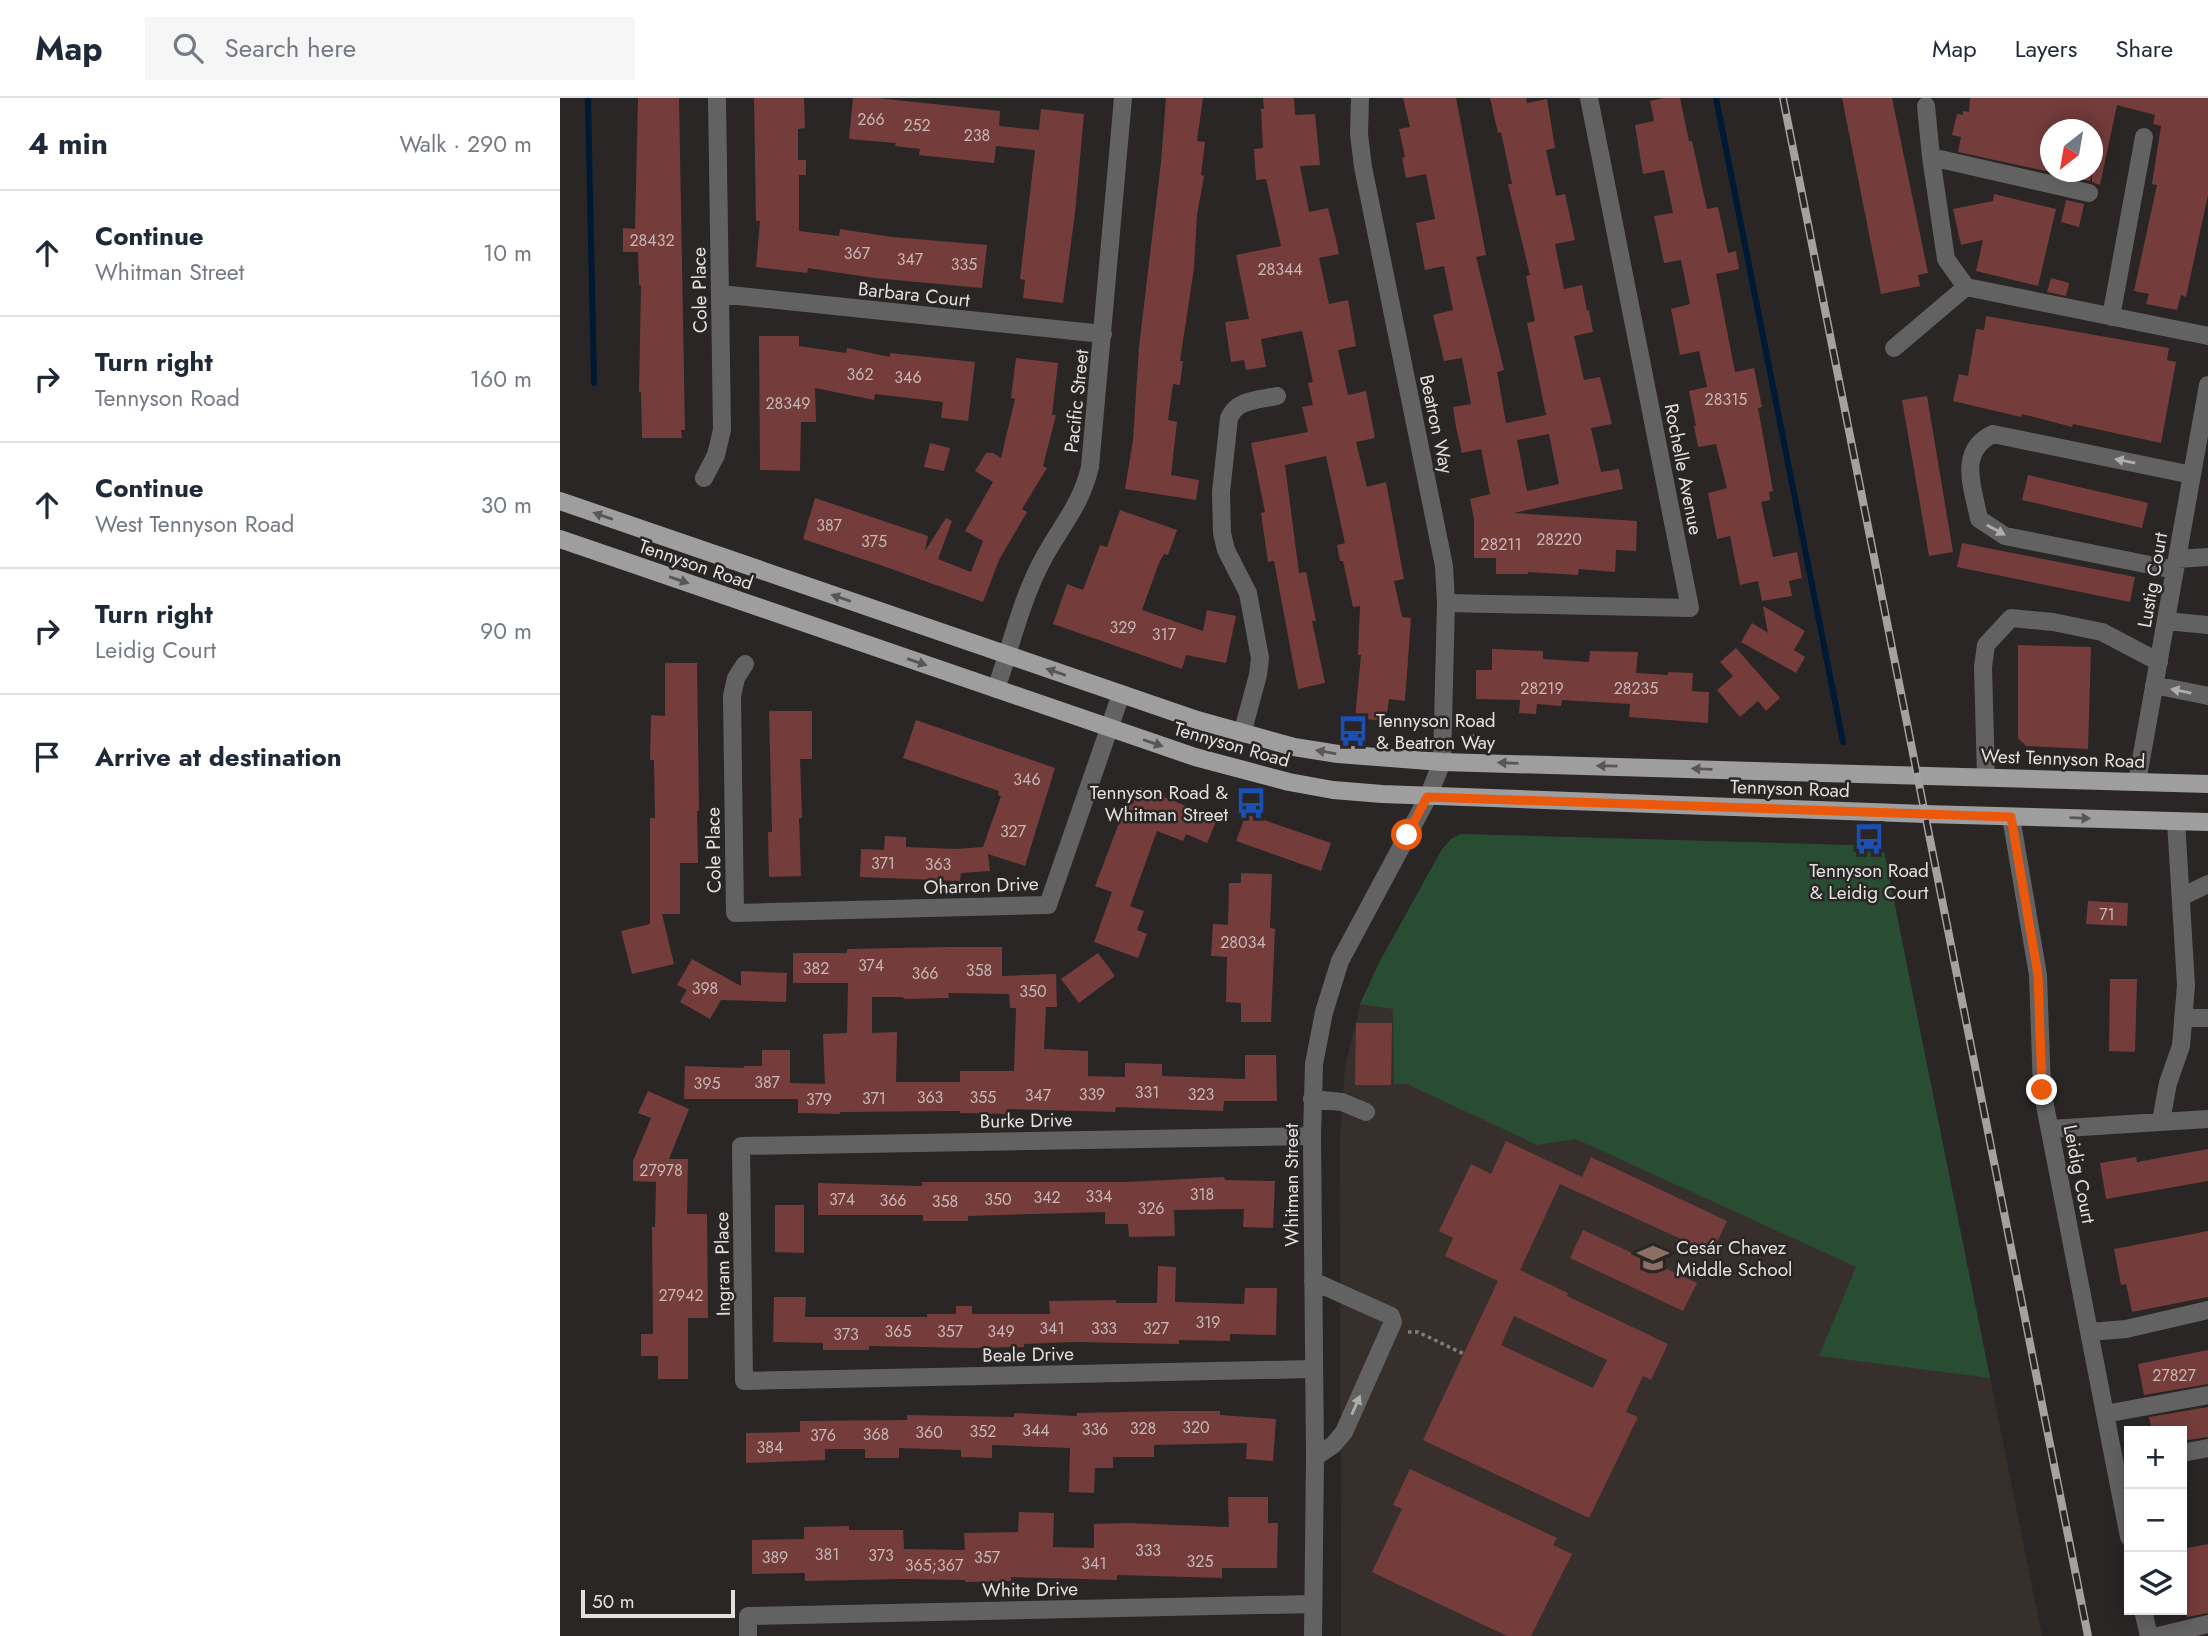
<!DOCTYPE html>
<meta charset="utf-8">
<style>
body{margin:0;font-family:Jost,sans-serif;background:#f6f6f7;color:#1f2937}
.controls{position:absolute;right:21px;bottom:21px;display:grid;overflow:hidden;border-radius:0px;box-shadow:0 4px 18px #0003}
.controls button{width:63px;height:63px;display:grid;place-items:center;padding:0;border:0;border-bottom:2px solid #e0e1e3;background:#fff;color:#1f2937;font:35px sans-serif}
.compass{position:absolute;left:1480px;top:21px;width:63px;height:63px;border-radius:50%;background:#fff;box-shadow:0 4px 18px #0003;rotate:211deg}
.scale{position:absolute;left:21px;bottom:18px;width:154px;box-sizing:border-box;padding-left:7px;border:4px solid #e1e0df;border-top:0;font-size:19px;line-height:24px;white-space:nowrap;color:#e1e0df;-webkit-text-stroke:5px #292625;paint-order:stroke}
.stop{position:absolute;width:21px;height:21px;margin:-16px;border:5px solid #ea580c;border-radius:50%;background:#fff}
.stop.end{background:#ea580c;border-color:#fff;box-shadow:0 2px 7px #0008}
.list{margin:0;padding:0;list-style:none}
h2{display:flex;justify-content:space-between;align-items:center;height:91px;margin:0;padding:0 28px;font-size:30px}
h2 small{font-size:23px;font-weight:400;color:#747a83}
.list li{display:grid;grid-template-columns:46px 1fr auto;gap:21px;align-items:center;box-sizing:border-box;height:126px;padding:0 28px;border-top:2px solid #e0e1e3}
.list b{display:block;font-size:26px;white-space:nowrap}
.list p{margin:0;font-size:23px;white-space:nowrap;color:#747a83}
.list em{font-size:23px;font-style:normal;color:#747a83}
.icon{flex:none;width:38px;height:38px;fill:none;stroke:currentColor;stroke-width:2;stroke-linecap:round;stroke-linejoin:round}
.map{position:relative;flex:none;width:1648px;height:1538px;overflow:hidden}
header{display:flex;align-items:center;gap:42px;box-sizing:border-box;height:98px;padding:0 35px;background:#fff;border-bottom:2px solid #e0e1e3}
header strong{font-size:33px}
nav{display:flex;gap:38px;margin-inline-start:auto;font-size:24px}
.search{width:490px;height:63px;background:#f6f6f7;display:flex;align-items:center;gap:18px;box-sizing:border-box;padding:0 24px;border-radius:0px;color:#747a83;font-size:26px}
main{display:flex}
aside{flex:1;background:#fff}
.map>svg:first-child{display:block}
.built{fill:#372f2b}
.green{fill:#294d33}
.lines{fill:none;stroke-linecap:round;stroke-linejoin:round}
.stream{stroke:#001933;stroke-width:6}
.building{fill:#743d3c;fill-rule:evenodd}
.path{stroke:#807e7d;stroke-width:3.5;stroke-dasharray:3.5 3.5;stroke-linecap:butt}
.minor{stroke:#636263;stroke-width:18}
.major{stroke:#9f9e9f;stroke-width:18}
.rail-casing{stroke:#a3a2a1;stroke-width:8}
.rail{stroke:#292625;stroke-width:5;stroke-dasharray:16;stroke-linecap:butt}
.oneway{fill:#afaead}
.oneway2{fill:#585656}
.route{stroke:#ea580c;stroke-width:9}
.labels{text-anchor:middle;stroke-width:5;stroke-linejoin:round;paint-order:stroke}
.number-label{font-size:16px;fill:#c6b7b6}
.street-label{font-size:19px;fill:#e1e0df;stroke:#292625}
.poi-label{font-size:19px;fill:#e1e0df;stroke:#292625;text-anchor:start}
</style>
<header>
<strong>Map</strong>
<div class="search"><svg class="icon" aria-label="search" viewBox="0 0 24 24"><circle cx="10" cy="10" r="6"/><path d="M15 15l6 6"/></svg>Search here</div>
<nav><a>Map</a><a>Layers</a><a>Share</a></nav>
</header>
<main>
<aside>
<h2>4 min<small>Walk · 290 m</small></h2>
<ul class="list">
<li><svg class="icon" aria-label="ahead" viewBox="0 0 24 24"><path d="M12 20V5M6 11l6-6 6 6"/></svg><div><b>Continue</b><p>Whitman Street</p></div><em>10 m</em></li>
<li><svg class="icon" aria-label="right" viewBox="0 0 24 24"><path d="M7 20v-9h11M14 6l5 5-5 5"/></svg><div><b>Turn right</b><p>Tennyson Road</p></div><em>160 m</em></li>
<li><svg class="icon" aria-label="ahead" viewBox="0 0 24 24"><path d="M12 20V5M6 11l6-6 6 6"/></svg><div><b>Continue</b><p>West Tennyson Road</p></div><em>30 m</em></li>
<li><svg class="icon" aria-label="right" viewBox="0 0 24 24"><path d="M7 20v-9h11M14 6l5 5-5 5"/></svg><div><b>Turn right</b><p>Leidig Court</p></div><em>90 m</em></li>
<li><svg class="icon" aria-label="arrive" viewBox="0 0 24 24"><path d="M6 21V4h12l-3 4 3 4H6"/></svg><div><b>Arrive at destination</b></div></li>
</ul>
</aside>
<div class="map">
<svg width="1648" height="1538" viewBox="0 0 1648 1538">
<rect width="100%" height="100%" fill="#292625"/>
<path class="built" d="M901 736 1323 748 1482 1538H781L780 1040 785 969 800 906 819 865 882 751 891 741Z"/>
<path class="green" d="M901 736 1323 748 1430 1280 1259 1258 1296 1169 1016 1041 977 1047 847 986H834L833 911 800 906 819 865 882 751 891 741Z"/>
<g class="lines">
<path class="stream" d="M28 0 34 285
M1156 0 1283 644"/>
</g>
<path class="building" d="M78 0H119L125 332H121L122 340H82L81 294H79L81 187H79L78 154H63V130L75 131Z
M194 0H244L245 30 238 31V62H246V77H239V133L279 138 280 131 332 139 427 147 422 190 314 180 248 170 247 175 196 169 200 123H196Z
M293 0H317L440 13 439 28 479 32 481 11 524 16 515 115 503 205 463 200 465 182 460 181 475 52 436 48 434 65 359 57 360 51 335 48 336 45 289 41Z
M606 0H643L637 43 645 44 641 77 644 78 637 117 634 170 620 263H623L620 287 613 286 608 322 617 324 611 377 639 382 636 402 565 391 573 342 579 249 601 64Z
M703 0H734L735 17 755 16 760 67 740 68 749 114 768 110 775 137 779 156 759 160 769 206 788 202 796 248 778 252 788 297 806 293 815 340 796 344 807 389 826 384 844 481 834 483 842 519 851 520 845 603 829 601 826 623 795 620 801 557H798L800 508 793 509 783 463H780L777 447 785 445 766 358 725 367 739 475 746 474 756 523H752L765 585 738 591 714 463 708 464 701 415 705 414 691 345 748 334 742 309 753 307 748 285 753 284 742 233 701 241 706 269 686 272 684 262 671 264 665 224 689 221 676 157 721 148 706 81 696 82 694 51 703 50 701 11H704Z
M843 0H896L926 157 916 159 944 272 937 274 946 325 986 317 967 225 975 223 966 178 970 177 948 86H952L941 34 938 35 930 0H966L967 5 987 1 995 50 986 52 996 98 1005 96 1015 142 995 146 1004 191 1022 187 1027 213 1029 212 1033 234 1014 238 1024 282 1040 279 1052 326 1031 330 1041 374 1059 371 1063 391 954 415 1077 423 1076 453 1056 452 1055 474 1019 471 1018 477 968 474V476H936V460H914V421L910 401 930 396 921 351 902 355 896 329 893 309 911 306 902 260 884 263 878 238 873 217 893 212 884 168 865 172 856 125 875 121 866 76 846 80 842 60 845 59 839 31 850 29ZM989 336 999 386 967 393 957 342Z
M1104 0H1120L1129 43H1132L1147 111 1158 109 1168 155 1176 153 1179 171 1156 176 1175 274 1194 270 1202 309 1198 310 1213 393 1209 394 1210 402 1201 404 1213 459 1237 454 1242 480 1229 483 1232 498 1202 503 1198 483 1180 487 1170 438 1157 441 1148 395 1167 390 1156 346 1138 349 1134 328H1136L1129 293 1147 289 1139 253 1120 257 1111 211 1130 206 1121 162 1104 165 1094 118 1113 115 1104 72 1083 76 1075 27 1094 23 1090 3Z
M1282 0H1332L1368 175 1358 177 1360 188 1321 196Z
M1410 0H1648V97L1626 199 1621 197 1617 212 1586 206 1589 196 1574 193 1597 87 1592 86 1601 28 1593 26 1595 17 1557 7 1540 87 1532 84V32H1490V74L1398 54 1401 39 1392 37 1397 16 1403 17V13L1409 14Z
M1513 74H1532L1530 83 1512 79Z
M1434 96 1496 111 1478 188 1416 173 1423 142 1401 147 1393 111 1433 103Z
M1506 102 1524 106 1519 129 1501 124Z
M1491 180 1509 185 1506 198 1487 194Z
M1426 218 1609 250 1607 262 1616 264 1601 345 1513 326 1512 329 1462 316 1461 319 1393 303 1399 276 1408 278 1416 231 1424 232Z
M199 238H239V248L286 255 287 250 330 259V255L415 264 408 323 381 320 383 304 315 296 314 302 255 290 256 324H241L240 373 200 372Z
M456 260 498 265 492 317H496L483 368 487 370 462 411 467 414 439 462 423 504 326 469 243 441 255 400 368 438 365 453 386 420 392 423 378 461 411 474 423 443 405 433 433 384 415 373 426 355H433L441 360 455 301 451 300Z
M1367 298 1393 454 1369 458 1342 302Z
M370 345 390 350 384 373 364 369Z
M1468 377 1588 405 1582 430 1462 402Z
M560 412 617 432 608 457 604 456 599 465 582 512 643 533 647 512 676 518 666 565 626 557 622 571 493 526 507 486 523 492 540 447 547 449Z
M1402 445 1575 479 1570 504 1397 469Z
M1203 508 1245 533 1234 552 1245 559 1236 575 1181 544 1192 525 1208 535Z
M1458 547 1531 549 1528 651 1466 648 1458 640Z
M1176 550 1220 600 1206 613 1198 603 1180 619 1157 592 1173 578 1160 564Z
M932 551 983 553V561L1029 564 1030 553 1078 554 1076 575 1108 577V574L1133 575 1132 593 1149 594 1148 625 1069 619 1070 606 1002 602 1001 608 977 606 976 616 959 615 960 602 916 601V572H932Z
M105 565H137L139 713H137L138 765H120V816H102L114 866 72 876 61 833 90 826V720H95L94 662H90L91 617 105 618Z
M209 613H252V661H240L242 720H239L241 778 209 779 208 734H212Z
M356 622 495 670 465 768 428 756 430 773 401 775 400 783 300 779 301 751 324 752 325 738 346 739V749L396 751 423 749 441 698 438 697 439 693 343 660Z
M580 689 657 721 647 745 626 736 623 743 597 733 570 808 584 813 577 832 587 836 578 860 534 844 552 794 535 788 567 704 573 706Z
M686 716 771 745 761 773 676 743Z
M681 775 712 776 710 830 715 831 711 924H681V905L666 904 667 859 651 858 653 826 668 827 669 785H681Z
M1528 803 1568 805 1567 828 1526 826Z
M387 849H442V878L496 876 497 909H486L484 951 528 953V978L565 979V965L602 966V978L685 981V957H716L717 1003H664L663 1013 556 1009 555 1014 447 1011V1016L400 1015V1013L280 1014V1016L238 1015V1001H124L125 968 184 970V968H202V952H230V985L265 986 263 936 287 935 288 885H233V855H287V851ZM388 895 449 896 450 910H456L454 973H400V984H336L337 934 312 935V899H343L344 901 389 900Z
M538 855 555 878 519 905 501 881Z
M132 861 181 888V873L227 875 226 904 161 902 150 921 120 904 127 892 117 887Z
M1550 881H1577L1575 954 1549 953Z
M796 925H832L831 987H795Z
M88 993 129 1011 109 1061H128L127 1116H147L148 1220H128V1281H98V1258H81V1236H93L92 1129H95L96 1084 73 1083V1063L91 1020 78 1015Z
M946 1043 1022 1079 1031 1059 1167 1123 1152 1155 1000 1086 960 1172 1008 1195 1007 1198 1108 1246 1091 1282 1083 1278 1066 1314 1078 1319 1029 1420 863 1342 938 1183 885 1158 893 1140 879 1133 911 1066 931 1076ZM954 1218 1047 1262 1033 1290 941 1247Z
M1648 1051V1083L1546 1101 1540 1065 1576 1059 1577 1064Z
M664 1079 665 1082 715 1083 713 1130 683 1129 684 1111 614 1112 615 1138 569 1139 568 1126H545V1114L408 1118V1123H363V1117H258V1085L362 1088V1084H567Z
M215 1107H244V1155L215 1154Z
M1023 1132 1137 1185 1123 1213 1010 1160Z
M1648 1133V1199L1572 1214 1566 1186 1561 1187 1554 1151Z
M598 1168 616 1169 615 1204 684 1206 685 1190H717L716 1237 670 1236V1243L619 1242V1246L514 1244 464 1246V1249L412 1250 309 1248V1252H263V1245L213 1244 214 1199H246L245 1219H367V1216H396V1208H412V1216H490L489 1203 556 1202V1205H597Z
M1648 1252V1286L1584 1297 1578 1266Z
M1648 1309V1339L1622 1343V1333H1592L1589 1319Z
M613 1313H660V1317L716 1321 713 1363 686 1361 687 1345 594 1347V1359H553V1370H535L534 1395 509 1394 510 1350 432 1347V1360L401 1359V1352L339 1350V1360H305V1351H265V1362L186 1365V1335L240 1334V1323L347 1322V1317L454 1319V1315L517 1318V1315Z
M850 1371 997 1440 993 1447 1012 1456 971 1538H947L812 1474 842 1411 833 1407Z
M668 1399H708V1425H718L717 1470H662V1480L557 1477V1482L451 1479V1483L405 1484V1482L344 1481 245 1483V1475L192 1476V1442L244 1441V1429L289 1428V1432H343L344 1451 405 1452 404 1435 458 1434 459 1414 494 1415 493 1449 534 1450V1426L567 1425 669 1429Z
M1648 1446V1515L1627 1519 1622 1489V1451Z"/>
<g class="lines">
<path class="path" d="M911 639 914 634
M848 1234H858L904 1256"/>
<path class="minor" d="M1366 8 1371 59 1386 161 1406 189 1648 238
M1371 59 1529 95
M160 196 543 236
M1551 219 1584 39
M1334 250 1406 189
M144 380 156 357 162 332 157 0
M1617 461 1648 459
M1615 472 1445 438 1419 421C1413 390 1397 353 1433 336L1632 377
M886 505 1130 510 1029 0
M1606 523 1648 527
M185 566 176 580 172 598 175 815 488 807 561 596
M1594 587 1648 598
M436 591C450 551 460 507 479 469 497 432 520 411 530 369L563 0
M682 636 698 577 700 560 688 495 666 452 662 435 661 394 669 320C677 301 699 302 717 298
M1426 679 1423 569 1426 547 1451 520 1493 524 1542 534 1599 564
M1577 684 1648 287
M1451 719 1478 877 1482 992 1569 1439
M1621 799 1648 786
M1623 920H1648
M752 1001 782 1004 806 1014
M1601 1023 1608 985 1621 948 1626 887 1616 723
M1490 1031 1648 1021
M752 1038 181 1048 184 1283 752 1271
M753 1183 831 1218 833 1224 784 1334 773 1347 755 1359
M1529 1234 1566 1231 1648 1212
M1545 1316 1648 1297
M1622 1355 1648 1350
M1583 1512 1589 1538
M188 1538V1518L753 1506
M753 1538 755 1359 752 1038 754 966 764 914 780 863 868 699 882 664 886 505 884 468 803 69 799 36 800 0
M1598 1538 1648 1526"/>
<path class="major" d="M0 403 637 622 734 649 778 656 882 664 1648 686
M0 441 635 659 729 684 773 692 822 696 1365 716 1648 724"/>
<defs>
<path id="rail" d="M1223 0 1528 1538"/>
</defs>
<use href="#rail" class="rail-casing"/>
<use href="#rail" class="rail"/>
</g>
<defs><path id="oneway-solid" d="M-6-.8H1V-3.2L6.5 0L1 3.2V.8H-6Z" transform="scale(1.75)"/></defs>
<g class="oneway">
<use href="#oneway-solid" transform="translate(1565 363) rotate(-168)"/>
<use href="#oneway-solid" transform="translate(1436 432) rotate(29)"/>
<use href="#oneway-solid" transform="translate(1621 593) rotate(-169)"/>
<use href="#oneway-solid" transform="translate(796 1307) rotate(-66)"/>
</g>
<g class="oneway2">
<use href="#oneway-solid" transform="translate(43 418) rotate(-161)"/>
<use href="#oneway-solid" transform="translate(119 482) rotate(19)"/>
<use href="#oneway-solid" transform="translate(281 500) rotate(-161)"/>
<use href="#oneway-solid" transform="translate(357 564) rotate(19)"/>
<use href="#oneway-solid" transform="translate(496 574) rotate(-161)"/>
<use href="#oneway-solid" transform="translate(593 645) rotate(19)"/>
<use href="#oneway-solid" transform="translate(766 654) rotate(-170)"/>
<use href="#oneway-solid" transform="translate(948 665) rotate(-178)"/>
<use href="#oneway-solid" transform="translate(1047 668) rotate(-179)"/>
<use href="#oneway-solid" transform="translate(1142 671) rotate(-178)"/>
<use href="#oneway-solid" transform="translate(1520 720) rotate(2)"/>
</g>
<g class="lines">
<path class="route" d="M847 737 867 699 1451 719 1478 877 1482 992"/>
</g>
<defs>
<symbol id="bus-bare" viewBox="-9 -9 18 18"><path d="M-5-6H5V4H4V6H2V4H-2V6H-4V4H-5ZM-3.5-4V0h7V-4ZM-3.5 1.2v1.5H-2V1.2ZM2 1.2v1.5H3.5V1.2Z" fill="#1a4fb4" stroke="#292625" stroke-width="2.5" paint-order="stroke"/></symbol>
<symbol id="school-bare" viewBox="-9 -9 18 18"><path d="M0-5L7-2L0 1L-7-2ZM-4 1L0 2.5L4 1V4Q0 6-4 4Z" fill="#8d6e63" stroke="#292625" stroke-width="2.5" paint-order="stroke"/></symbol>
</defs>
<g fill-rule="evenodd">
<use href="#bus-bare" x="771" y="611" width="44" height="44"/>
<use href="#bus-bare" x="669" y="683" width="44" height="44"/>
<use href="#bus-bare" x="1287" y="719" width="44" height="44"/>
<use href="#school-bare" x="1071" y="1138" width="44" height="44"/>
</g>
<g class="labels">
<g class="number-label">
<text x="311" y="27">266</text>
<text x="357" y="33">252</text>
<text x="417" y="43">238</text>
<text x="92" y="148">28432</text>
<text x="297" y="161">367</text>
<text x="350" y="167">347</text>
<text x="404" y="172">335</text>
<text x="720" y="177">28344</text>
<text x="300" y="282">362</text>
<text x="348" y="285">346</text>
<text x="1166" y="307">28315</text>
<text x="228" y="311">28349</text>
<text x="269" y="433">387</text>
<text x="999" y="447">28220</text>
<text x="314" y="449">375</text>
<text x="941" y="452">28211</text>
<text x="563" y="535">329</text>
<text x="604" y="542">317</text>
<text x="982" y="596">28219</text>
<text x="1076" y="596">28235</text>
<text x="467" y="687">346</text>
<text x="453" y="739">327</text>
<text x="323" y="771">371</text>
<text x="378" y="772">363</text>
<text x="1547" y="822">71</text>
<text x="683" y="850">28034</text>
<text x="311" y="873">374</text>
<text x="256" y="876">382</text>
<text x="419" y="878">358</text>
<text x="365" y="881">366</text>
<text x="145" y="896">398</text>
<text x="473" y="899">350</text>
<text x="207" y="990">387</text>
<text x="147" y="991">395</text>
<text x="587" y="1000">331</text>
<text x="532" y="1002">339</text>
<text x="641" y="1002">323</text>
<text x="478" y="1003">347</text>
<text x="370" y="1005">363</text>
<text x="423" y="1005">355</text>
<text x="314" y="1006">371</text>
<text x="259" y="1007">379</text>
<text x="101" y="1078">27978</text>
<text x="642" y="1102">318</text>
<text x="539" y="1104">334</text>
<text x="487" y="1105">342</text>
<text x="282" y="1107">374</text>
<text x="438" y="1107">350</text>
<text x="333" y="1108">366</text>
<text x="385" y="1109">358</text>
<text x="591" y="1116">326</text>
<text x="121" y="1203">27942</text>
<text x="648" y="1230">319</text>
<text x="492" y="1236">341</text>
<text x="544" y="1236">333</text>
<text x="596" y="1236">327</text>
<text x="338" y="1239">365</text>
<text x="390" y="1239">357</text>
<text x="441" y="1239">349</text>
<text x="286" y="1242">373</text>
<text x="1614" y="1283">27827</text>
<text x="636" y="1335">320</text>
<text x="583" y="1336">328</text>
<text x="535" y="1337">336</text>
<text x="476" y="1338">344</text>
<text x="423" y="1339">352</text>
<text x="369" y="1340">360</text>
<text x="316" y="1342">368</text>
<text x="263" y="1343">376</text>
<text x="210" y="1355">384</text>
<text x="588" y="1458">333</text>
<text x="267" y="1462">381</text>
<text x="321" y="1463">373</text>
<text x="215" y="1465">389</text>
<text x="427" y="1465">357</text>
<text x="640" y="1469">325</text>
<text x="534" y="1471">341</text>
<text x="374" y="1473">365;367</text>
</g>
<g class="street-label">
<text transform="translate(139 192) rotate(-91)" y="7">Cole Place</text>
<text transform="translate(354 196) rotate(6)" y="7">Barbara Court</text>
<text transform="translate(516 303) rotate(-84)" y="7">Pacific Street</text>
<text transform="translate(877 326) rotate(78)" y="7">Beatron Way</text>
<text transform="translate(1124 371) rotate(79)" y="7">Rochelle Avenue</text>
<text transform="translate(136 466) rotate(19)" y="7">Tennyson Road</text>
<text transform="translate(1592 482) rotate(-80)" y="7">Lustig Court</text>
<text transform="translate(672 646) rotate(16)" y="7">Tennyson Road</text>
<text transform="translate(1503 660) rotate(2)" y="7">West Tennyson Road</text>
<text transform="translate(1230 690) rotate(2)" y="7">Tennyson Road</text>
<text transform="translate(153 752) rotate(-91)" y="7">Cole Place</text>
<text transform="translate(421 787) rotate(-2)" y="7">Oharron Drive</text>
<text transform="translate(466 1022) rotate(-1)" y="7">Burke Drive</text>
<text transform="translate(1520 1076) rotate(79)" y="7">Leidig Court</text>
<text transform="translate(731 1087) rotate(-90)" y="7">Whitman Street</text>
<text transform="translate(162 1166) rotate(-91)" y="7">Ingram Place</text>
<text transform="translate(468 1256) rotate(-1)" y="7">Beale Drive</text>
<text transform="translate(470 1491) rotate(-1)" y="7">White Drive</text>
</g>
<g class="poi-label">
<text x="816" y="629">Tennyson Road<tspan x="816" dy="22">&amp; Beatron Way</tspan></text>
<text x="668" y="701" text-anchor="end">Tennyson Road &amp;<tspan x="668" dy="22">Whitman Street</tspan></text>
<text x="1309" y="779" text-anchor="middle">Tennyson Road<tspan x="1309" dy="22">&amp; Leidig Court</tspan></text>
<text x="1116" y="1156">Cesár Chavez<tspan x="1116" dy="22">Middle School</tspan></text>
</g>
</g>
</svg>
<div class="controls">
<button>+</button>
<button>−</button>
<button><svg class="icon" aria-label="layers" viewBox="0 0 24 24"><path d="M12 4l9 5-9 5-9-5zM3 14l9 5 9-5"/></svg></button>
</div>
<svg class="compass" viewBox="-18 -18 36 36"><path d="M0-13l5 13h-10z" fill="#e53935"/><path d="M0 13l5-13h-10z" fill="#747a83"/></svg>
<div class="scale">50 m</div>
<div class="stop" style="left:847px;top:737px"></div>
<div class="stop end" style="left:1482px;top:992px"></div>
</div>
</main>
